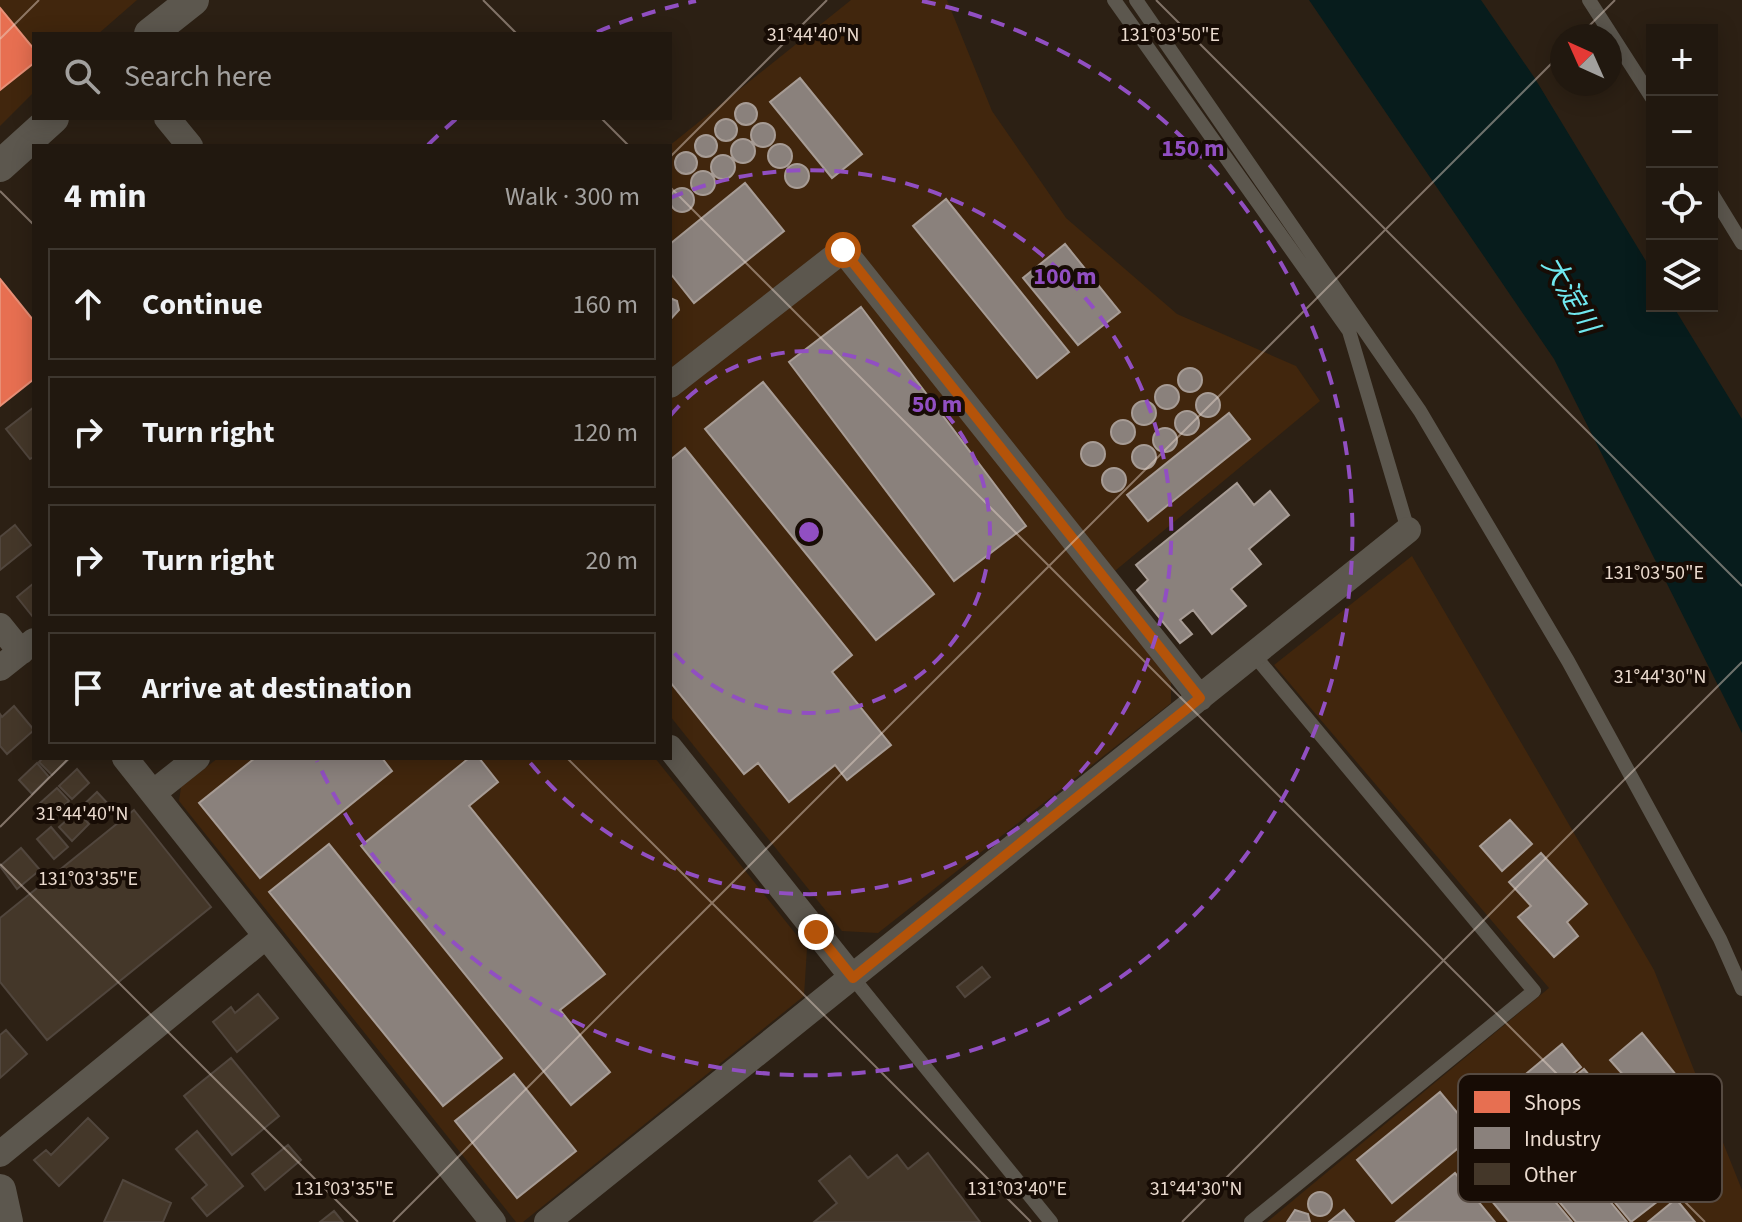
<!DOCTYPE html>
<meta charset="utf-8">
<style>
body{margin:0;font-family:"Source Sans 3","Noto Sans JP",sans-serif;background:#2d251d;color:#f1f3f6}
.controls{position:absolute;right:24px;top:24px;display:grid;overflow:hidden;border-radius:0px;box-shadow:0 4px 20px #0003}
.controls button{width:72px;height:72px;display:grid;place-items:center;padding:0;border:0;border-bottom:2px solid #3e372f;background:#21180f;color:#f1f3f6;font:40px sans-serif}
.compass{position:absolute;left:1550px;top:24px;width:72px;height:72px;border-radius:50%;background:#21180f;box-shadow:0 4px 20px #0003;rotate:315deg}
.stop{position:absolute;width:24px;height:24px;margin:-18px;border:6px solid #b45309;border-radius:50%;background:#fff}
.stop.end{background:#b45309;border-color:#fff;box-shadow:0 2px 8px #0008}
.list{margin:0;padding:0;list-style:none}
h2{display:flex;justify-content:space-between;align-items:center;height:104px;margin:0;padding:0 32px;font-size:34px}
h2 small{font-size:26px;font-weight:400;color:#a2a09e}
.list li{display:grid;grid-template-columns:52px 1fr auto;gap:24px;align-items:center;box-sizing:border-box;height:112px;margin:0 16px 16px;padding:0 16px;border:2px solid #3e372f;border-radius:0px}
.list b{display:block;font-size:30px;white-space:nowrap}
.list em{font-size:26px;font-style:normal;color:#a2a09e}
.icon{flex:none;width:44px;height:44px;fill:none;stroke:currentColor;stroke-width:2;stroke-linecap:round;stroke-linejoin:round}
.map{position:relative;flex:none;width:1742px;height:1222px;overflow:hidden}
.search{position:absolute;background:#21180f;box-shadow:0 4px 20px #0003;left:32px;top:32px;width:640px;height:88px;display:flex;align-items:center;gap:20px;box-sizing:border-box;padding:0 28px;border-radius:0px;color:#a2a09e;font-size:30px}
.panel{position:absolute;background:#21180f;box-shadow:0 4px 20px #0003;left:32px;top:144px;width:640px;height:616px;border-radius:0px}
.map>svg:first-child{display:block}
.built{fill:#41260d}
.water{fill:#071c1c}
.shops{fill:#e76f51;stroke:#e88f76;stroke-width:2}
.industry{fill:#8a817c;stroke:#a79c95;stroke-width:2}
.building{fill:#443729;stroke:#51463d;stroke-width:2}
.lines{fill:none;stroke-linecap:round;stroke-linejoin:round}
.service{stroke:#5c574e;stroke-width:14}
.minor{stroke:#5c574e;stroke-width:26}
.tertiary{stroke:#5c574e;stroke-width:32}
.route{stroke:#b45309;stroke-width:10}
.ticks{fill:none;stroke:#eadace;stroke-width:2;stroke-opacity:0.45}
.ring{fill:none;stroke:#914fc2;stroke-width:4;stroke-dasharray:14 10}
.labels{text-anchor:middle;stroke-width:8;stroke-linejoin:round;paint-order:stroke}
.water-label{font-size:28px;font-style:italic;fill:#70e8ef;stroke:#170c05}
.key{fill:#170c05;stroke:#564a41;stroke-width:2}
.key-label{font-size:22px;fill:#eadace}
.ticks-label{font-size:20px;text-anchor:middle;fill:#eadace;stroke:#170c05;stroke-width:8;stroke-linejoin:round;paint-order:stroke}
.centre{fill:#914fc2;stroke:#170c05;stroke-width:4}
.ring-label{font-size:24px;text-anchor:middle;font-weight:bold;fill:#914fc2;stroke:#170c05;stroke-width:8;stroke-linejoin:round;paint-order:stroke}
</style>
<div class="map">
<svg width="1742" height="1222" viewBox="0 0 1742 1222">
<rect width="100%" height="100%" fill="#2c2014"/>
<path class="built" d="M0 0H137L98 34H34V92L0 126Z
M851 0H947L992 111 1066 218 1177 314 1296 366 1320 401 1098 585 1171 677V703L878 933 842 931 670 716 669 146Z
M1412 556 1654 970 1742 1190V1222H1267L1549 988 1274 665Z
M218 758H655L807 948 804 996 523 1222H516L179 801 181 787Z"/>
<path class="water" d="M1309 0H1481L1534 77 1652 271V306H1673L1742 419V733L1554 359Z"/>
<path class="shops" d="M0 8 34 49V63L0 90Z
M0 279 34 321V379L0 406Z"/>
<path class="industry" d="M800 78 862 154 832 178 770 102Z
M735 114a11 11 0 1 1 22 0a11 11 0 1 1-22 0Z
M715 130a11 11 0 1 1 22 0a11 11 0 1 1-22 0Z
M751 135a12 12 0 1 1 24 0a12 12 0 1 1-24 0Z
M695 146a11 11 0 1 1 22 0a11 11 0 1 1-22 0Z
M731 151a12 12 0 1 1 24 0a12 12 0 1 1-24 0Z
M768 156a12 12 0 1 1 24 0a12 12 0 1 1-24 0Z
M675 163a11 11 0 1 1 22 0a11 11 0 1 1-22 0Z
M711 167a12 12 0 1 1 24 0a12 12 0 1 1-24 0Z
M785 176a12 12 0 1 1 24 0a12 12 0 1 1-24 0Z
M691 183a12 12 0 1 1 24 0a12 12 0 1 1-24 0Z
M745 183 784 231 694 303 670 273V244Z
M670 200a12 12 0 1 1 24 0a12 12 0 1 1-24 0Z
M946 199 1069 352 1037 378 913 226Z
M1065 244 1120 312 1078 345 1023 278Z
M670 298 677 301 679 310 670 320Z
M861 307 1026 526 954 581 789 362Z
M1178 380a12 12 0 1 1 24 0a12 12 0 1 1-24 0Z
M763 382 934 594 876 640 705 429Z
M1155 397a12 12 0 1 1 24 0a12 12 0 1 1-24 0Z
M1196 405a12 12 0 1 1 24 0a12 12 0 1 1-24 0Z
M1132 413a12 12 0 1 1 24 0a12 12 0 1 1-24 0Z
M1175 423a12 12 0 1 1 24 0a12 12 0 1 1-24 0Z
M1229 413 1250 439 1148 521 1127 495Z
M1111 432a12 12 0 1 1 24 0a12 12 0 1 1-24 0Z
M1153 440a12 12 0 1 1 24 0a12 12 0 1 1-24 0Z
M1081 454a12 12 0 1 1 24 0a12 12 0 1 1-24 0Z
M1132 457a12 12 0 1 1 24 0a12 12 0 1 1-24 0Z
M685 448 852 655 832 672 891 745 847 780 835 765 789 802 758 763 744 774 670 682V460Z
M1102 480a12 12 0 1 1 24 0a12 12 0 1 1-24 0Z
M1237 483 1254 505 1270 491 1289 515 1249 549 1261 564 1231 589 1246 606 1212 634 1193 610 1180 620 1192 634 1180 643 1137 590 1148 580 1136 565Z
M255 758H382L392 771 260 878 199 803Z
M469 758H479L498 782 469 806 605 974 560 1010 610 1072 571 1105 361 846Z
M1510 820 1532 844 1502 871 1480 846Z
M329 844 502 1058 443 1106 269 892Z
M1541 853 1587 904 1567 922 1578 936 1554 957 1518 917 1531 906 1509 882Z
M1642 1033 1681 1081 1675 1085 1700 1116 1642 1163 1667 1194 1631 1222 1537 1108 1584 1069 1605 1094 1625 1077 1610 1060Z
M1562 1044 1581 1067 1534 1105 1515 1083Z
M514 1074 576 1151 517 1198 455 1121Z
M1440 1092 1475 1134 1392 1203 1357 1160Z
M1538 1114 1627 1222H1576L1507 1139Z
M1500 1135 1572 1222H1509L1463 1166Z
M1455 1173 1495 1222H1396Z
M1308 1204a12 12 0 1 1 24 0a12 12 0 1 1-24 0Z
M1676 1199 1695 1222H1648Z
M1295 1210 1308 1214 1310 1222H1287Z
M1344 1210 1354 1222H1329Z"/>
<path class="building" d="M34 407V457L30 459 6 429Z
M15 525 31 545 0 570V537Z
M34 583V616L33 617 17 597Z
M14 706 34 730 7 754 0 746V714L2 717Z
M43 758H68L69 759 52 775 39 762Z
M37 763 49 777 32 794 19 780Z
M77 769 89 783 72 799 59 786Z
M57 788 69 801 51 817 39 804Z
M97 792 110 806 92 822 79 809Z
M134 810 211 907 47 1040 0 982V918Z
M77 811 89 824 72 841 59 827Z
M51 827 68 847 54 859 37 839Z
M21 848 40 870 17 889 0 866Z
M982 967 990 977 965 997 957 987Z
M258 994 278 1018 237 1052 213 1022 231 1007 235 1013Z
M6 1030 27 1054 0 1078V1035Z
M231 1058 279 1116 232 1155 184 1096Z
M88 1118 108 1138 59 1186 34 1160 46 1150 51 1155Z
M197 1131 243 1186 207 1216 192 1198 207 1185 176 1149Z
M288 1145 301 1160 265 1190 252 1174Z
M928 1153 980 1222H814L837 1203 819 1181 850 1156 868 1178 897 1155 908 1169Z
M123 1180 171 1203 163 1222H104Z
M334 1211 343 1222H320Z"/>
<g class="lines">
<path class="service" d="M1114 0 1349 331 1408 530
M1136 0 1420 411 1568 661 1720 939 1742 989
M1589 0 1652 98
M1712 194 1742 243
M853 978 1051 1222
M1251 1222 1534 991 1254 655"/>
<path class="minor" d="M167 118 190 146
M670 385 843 250 1200 698
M0 626 21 652
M0 668 34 641
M670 748 853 978
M125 758 493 1222
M153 793 197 758
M0 1154 266 936
M547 1222 1408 530"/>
<path class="tertiary" d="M150 34 193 0
M0 166 53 118
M0 1190 7 1222"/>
</g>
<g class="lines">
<path class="route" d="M816 932 853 978 1200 698 843 250"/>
</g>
<path class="ticks" d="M483 0 517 34M1156 0 1742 586M1579 36 1615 0M0 39 39 0M601 118 629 146M670 157 827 0M670 187 1705 1222M0 191 34 225M567 758 1031 1222M0 827 69 758M0 864 358 1222M393 1222 1562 53M1182 1222 1742 662"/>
<g class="ring">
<path d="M670 416A181 181 0 1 1 670 648"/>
<path d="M670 198A362 362 0 1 1 528 760"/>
<path d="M428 145A543 543 0 0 1 456 119M597 32A543 543 0 0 1 696 1M922 1A543 543 0 1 1 317 761"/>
</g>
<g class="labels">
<g class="water-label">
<text transform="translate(1571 294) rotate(60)" y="10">大淀川</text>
</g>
</g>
<rect x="1458" y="1074" width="264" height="128" rx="12" class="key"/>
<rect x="1474" y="1091" width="36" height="22" fill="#e76f51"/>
<rect x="1474" y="1127" width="36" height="22" fill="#8a817c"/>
<rect x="1474" y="1163" width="36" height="22" fill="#443729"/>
<g class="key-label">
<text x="1524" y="1110">Shops</text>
<text x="1524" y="1146">Industry</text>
<text x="1524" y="1182">Other</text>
</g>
<g class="ticks-label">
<text x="813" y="41">31°44'40"N</text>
<text x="1170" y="41">131°03'50"E</text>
<text x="1654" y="579">131°03'50"E</text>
<text x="1660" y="683">31°44'30"N</text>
<text x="82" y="820">31°44'40"N</text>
<text x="88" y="885">131°03'35"E</text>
<text x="1196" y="1195">31°44'30"N</text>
<text x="344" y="1195">131°03'35"E</text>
<text x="1017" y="1195">131°03'40"E</text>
</g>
<circle cx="809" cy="532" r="12" class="centre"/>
<g class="ring-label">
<text x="1193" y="156">150 m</text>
<text x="1065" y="284">100 m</text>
<text x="937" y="412">50 m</text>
</g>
</svg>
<div class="controls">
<button>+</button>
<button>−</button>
<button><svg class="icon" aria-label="locate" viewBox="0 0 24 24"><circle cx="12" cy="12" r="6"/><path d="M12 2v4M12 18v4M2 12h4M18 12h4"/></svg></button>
<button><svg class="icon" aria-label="layers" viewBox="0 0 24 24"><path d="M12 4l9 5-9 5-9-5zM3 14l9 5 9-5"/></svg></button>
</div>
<svg class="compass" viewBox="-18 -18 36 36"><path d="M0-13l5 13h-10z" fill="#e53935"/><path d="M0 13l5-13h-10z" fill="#a2a09e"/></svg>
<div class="stop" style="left:843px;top:250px"></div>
<div class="stop end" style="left:816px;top:932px"></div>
<div class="search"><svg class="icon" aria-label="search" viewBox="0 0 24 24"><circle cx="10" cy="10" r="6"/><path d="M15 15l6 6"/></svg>Search here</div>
<section class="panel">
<h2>4 min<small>Walk · 300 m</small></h2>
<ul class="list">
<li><svg class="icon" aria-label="ahead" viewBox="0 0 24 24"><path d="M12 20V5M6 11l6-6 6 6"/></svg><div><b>Continue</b></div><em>160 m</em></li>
<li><svg class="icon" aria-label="right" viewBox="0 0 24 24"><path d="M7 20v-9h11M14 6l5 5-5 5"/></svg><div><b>Turn right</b></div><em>120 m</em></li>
<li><svg class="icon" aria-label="right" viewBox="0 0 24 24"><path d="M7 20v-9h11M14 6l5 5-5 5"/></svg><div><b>Turn right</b></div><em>20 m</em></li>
<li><svg class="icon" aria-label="arrive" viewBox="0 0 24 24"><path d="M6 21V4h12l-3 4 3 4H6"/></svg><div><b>Arrive at destination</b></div></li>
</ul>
</section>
</div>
